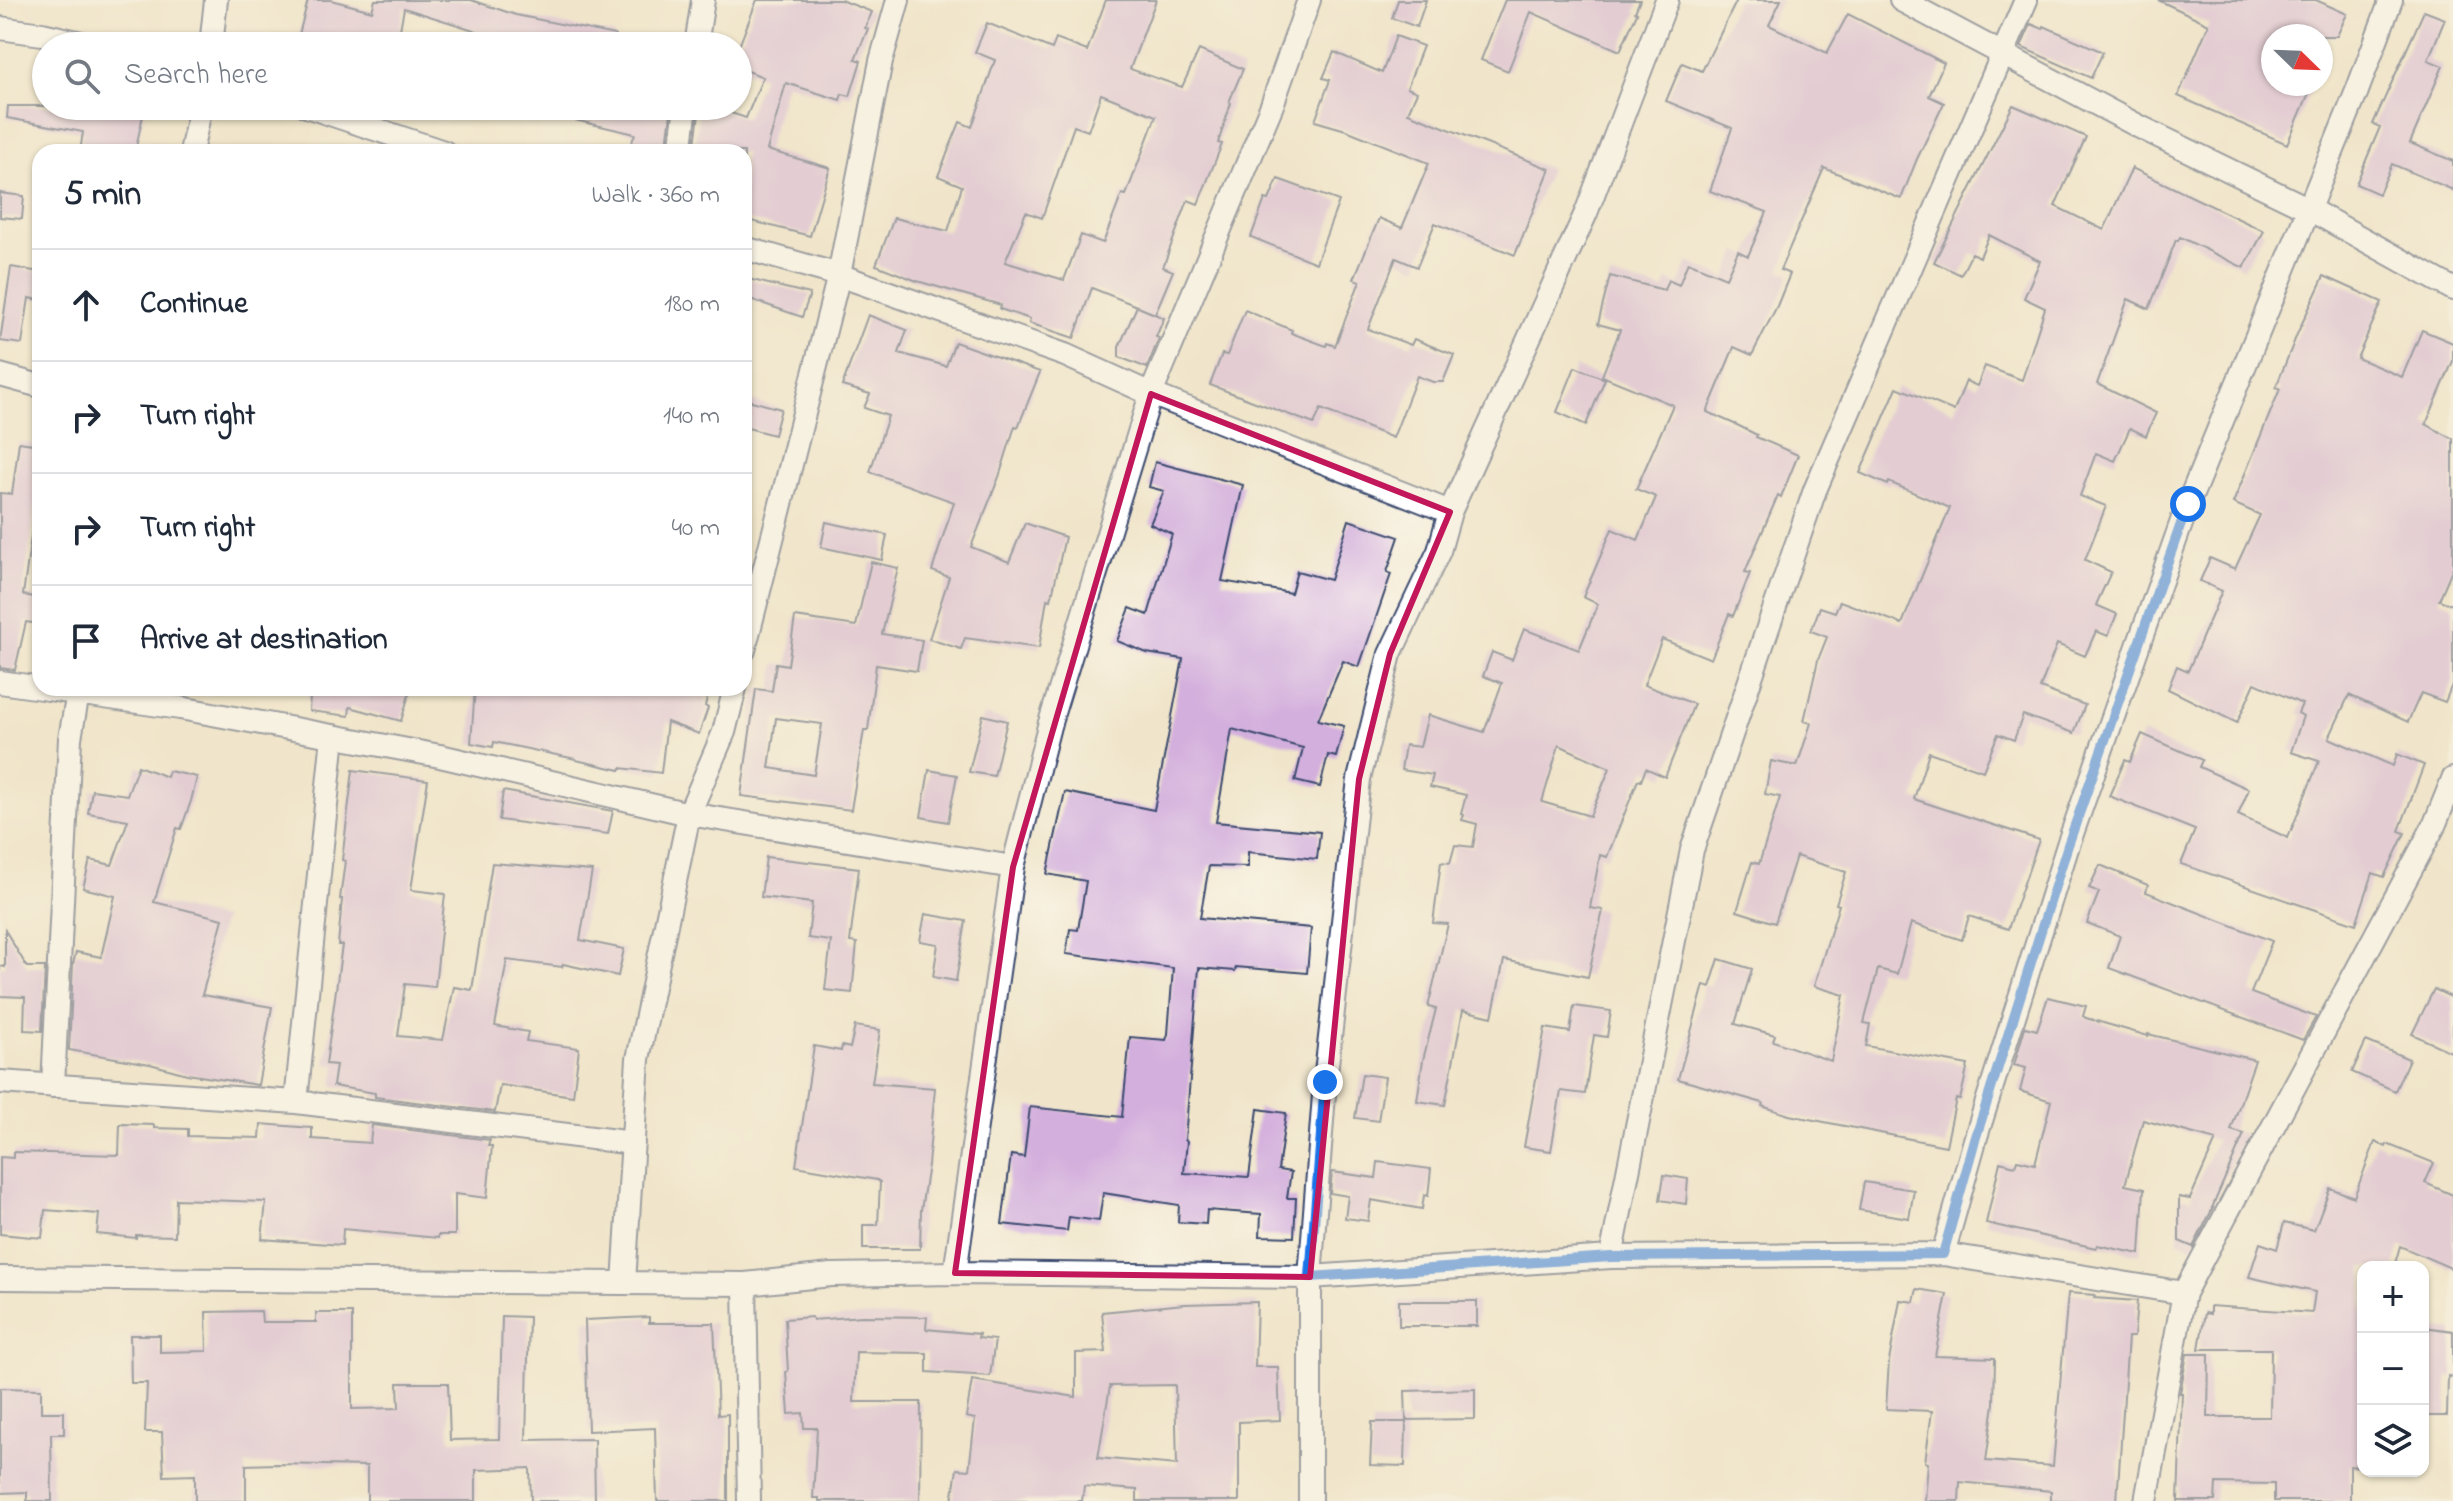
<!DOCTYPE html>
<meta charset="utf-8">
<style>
body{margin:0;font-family:"Indie Flower",sans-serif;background:#f6f6f7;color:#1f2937}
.controls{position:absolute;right:24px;bottom:24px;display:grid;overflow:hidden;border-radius:16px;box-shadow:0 2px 6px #0004}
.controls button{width:72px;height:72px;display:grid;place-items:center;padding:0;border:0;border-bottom:2px solid #e0e1e3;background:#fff;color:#1f2937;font:40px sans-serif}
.compass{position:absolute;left:2261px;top:24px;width:72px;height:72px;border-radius:50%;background:#fff;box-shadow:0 2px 6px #0004;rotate:113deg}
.stop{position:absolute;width:24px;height:24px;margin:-18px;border:6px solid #1a73e8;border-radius:50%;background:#fff}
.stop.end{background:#1a73e8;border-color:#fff;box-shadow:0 2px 8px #0008}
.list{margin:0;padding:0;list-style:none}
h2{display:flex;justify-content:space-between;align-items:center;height:104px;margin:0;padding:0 32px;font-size:34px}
h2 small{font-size:26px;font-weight:400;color:#747a83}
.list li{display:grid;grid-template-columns:52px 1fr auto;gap:24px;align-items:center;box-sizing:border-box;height:112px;padding:0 32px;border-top:2px solid #e0e1e3}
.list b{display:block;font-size:30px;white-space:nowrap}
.list em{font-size:26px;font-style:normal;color:#747a83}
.icon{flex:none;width:44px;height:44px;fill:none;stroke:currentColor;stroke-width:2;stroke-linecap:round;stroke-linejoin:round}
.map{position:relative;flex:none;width:2453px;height:1501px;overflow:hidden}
.search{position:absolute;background:#fff;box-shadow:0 2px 6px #0004;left:32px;top:32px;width:720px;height:88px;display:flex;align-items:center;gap:20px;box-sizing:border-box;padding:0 28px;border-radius:44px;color:#747a83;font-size:30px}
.panel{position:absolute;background:#fff;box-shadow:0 2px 6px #0004;left:32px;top:144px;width:720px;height:552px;border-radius:24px}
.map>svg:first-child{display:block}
.building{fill:#d3afdd;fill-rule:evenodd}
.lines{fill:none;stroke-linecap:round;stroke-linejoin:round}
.minor-casing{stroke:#3b4a6e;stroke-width:26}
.minor{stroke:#fff;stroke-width:22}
.route{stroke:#1a73e8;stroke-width:10}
.marked{fill:none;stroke:#c2185b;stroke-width:6;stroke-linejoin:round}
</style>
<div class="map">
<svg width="2453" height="1501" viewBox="0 0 2453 1501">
<rect width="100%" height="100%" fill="#fbf7ec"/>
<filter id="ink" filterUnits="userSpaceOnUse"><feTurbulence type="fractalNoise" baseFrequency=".0125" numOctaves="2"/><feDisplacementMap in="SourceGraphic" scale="16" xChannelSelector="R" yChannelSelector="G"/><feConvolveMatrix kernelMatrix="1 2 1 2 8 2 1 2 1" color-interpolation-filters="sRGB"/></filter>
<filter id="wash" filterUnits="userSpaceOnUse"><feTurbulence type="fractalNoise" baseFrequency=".006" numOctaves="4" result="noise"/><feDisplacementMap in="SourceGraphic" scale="32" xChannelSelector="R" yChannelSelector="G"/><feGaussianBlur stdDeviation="1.8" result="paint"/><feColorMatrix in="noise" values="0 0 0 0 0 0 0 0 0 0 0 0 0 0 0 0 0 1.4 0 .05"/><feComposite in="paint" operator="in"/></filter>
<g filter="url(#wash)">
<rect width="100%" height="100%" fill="#f0e5ca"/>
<g id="blocks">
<path class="building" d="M308 0H331L372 11 375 0H471L516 15 615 35 614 46H512V42L404 8 397 46H296Z
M757 0H841L872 12 865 28 868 29 855 59 861 61 850 96 842 94 840 100 786 83 767 150 830 168 810 236 744 219V152H694L700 106H710L746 118 763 77 738 67V49Z
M1106 0H1156L1130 69 1182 87 1199 50 1243 69 1229 102 1231 103 1218 143 1222 144 1198 204 1188 200 1163 267 1173 271 1155 314 1138 307 1164 318 1156 337 1159 338 1147 368 1119 357V347L1137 306 1092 288 1074 338 1029 323 1030 319 1000 309 1001 305 917 281 876 265 894 218 948 231 962 186 938 176 960 122 972 127 995 60 975 52 987 23 1052 49 1056 39 1087 51ZM1101 94 1156 116 1126 195 1122 194 1103 243 1081 235 1064 280 1005 262 1026 212 1042 218 1074 126 1088 131Z
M1398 0H1426L1417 27 1392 18Z
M1505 0H1640L1635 12 1637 13 1620 51 1531 12 1508 71 1481 60Z
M1737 0H1781L1769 25 1827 53 1848 14 1944 63 1929 96 1944 103 1917 159 1901 199 1824 168 1780 270 1790 274 1777 306 1752 355 1734 347 1707 412 1739 426 1757 435 1756 437 1798 455 1781 497 1778 495 1745 572 1750 573 1733 616 1729 614 1711 659 1662 639 1644 685 1694 704 1665 777 1646 768 1641 781 1638 780 1607 857 1600 855 1590 908 1603 910 1588 977 1504 960 1492 1017 1463 1010 1445 1105 1417 1101 1423 1060 1436 1009 1428 1007 1448 924 1433 923 1441 862 1450 863 1455 845 1473 847 1477 824 1462 820 1464 815 1461 814 1466 795 1430 787 1433 775 1401 770 1405 745 1420 747 1428 715 1484 732 1502 683 1483 676 1492 652 1512 660 1524 629 1579 650 1598 604 1583 597 1612 529 1638 540 1656 497 1636 489 1673 405 1602 376 1620 330 1598 324 1610 276 1664 290 1668 280 1679 285 1688 262 1726 278 1738 251 1748 256 1767 212 1710 191 1732 128 1666 101 1682 63 1702 71ZM1559 745 1610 768 1590 816 1542 802Z
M2158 0H2316L2347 14 2337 36H2273V84H2313L2287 144 2178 96 2209 24Z
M2424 11 2445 19 2428 60 2443 66 2410 143 2453 161V190L2392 164 2379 194 2356 184 2380 127 2373 124Z
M2031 24 2043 29 2044 26 2103 52 2091 78 2021 47Z
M1396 36 1423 46 1407 88 1417 92 1408 113 1550 169 1515 255 1435 223 1417 267 1396 258 1368 329 1411 345 1414 339 1454 355 1443 382H1433L1417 376 1393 438 1321 409 1314 424 1210 385 1222 354 1227 355 1245 310 1292 330 1291 333 1326 346 1327 343 1335 346 1360 281 1354 279 1379 218 1402 228 1429 163 1346 130 1315 121 1330 80 1323 78 1334 52 1382 73Z
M2013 105 2086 137 2055 206 2104 230 2132 168 2264 231 2244 268 2180 237 2178 241 2176 240 2149 309 2128 299 2097 384 2156 413 2146 436 2130 428 2115 461 2096 453 2080 496 2106 506 2085 560 2111 572 2096 605 2117 614 2108 636 2096 631 2085 656 2057 644 2040 688 2085 705 2074 733 2023 715 2014 740 1998 734 1983 771 1929 752 1914 799 2039 840 2008 929 1969 916 1962 940 1911 923 1897 974 1878 969 1864 1023 1870 1024 1866 1046 1968 1065 1960 1100 1956 1099 1946 1146 1789 1115 1762 1106 1763 1103 1678 1079 1704 985 1710 987 1719 959 1752 969 1735 1024 1775 1035 1773 1041 1831 1061 1844 995 1814 986 1839 905 1836 904 1846 872 1796 856 1775 923 1737 911 1752 862 1759 864 1780 797 1765 794 1771 761 1797 766 1811 723 1804 721 1818 660 1827 637 1811 631 1820 607 1835 612 1840 601 1902 624 1950 508 1889 482 1888 485 1860 473 1897 387 1954 411 1966 381 1977 386 1985 366 2022 380 2045 308 2024 298 2040 261 1989 235 1980 257 1972 253 1961 275 1934 262Z
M8 106H145L135 152H80L83 132 7 118Z
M558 106H672L666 152H628L635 134 557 116Z
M1278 179 1339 201 1316 263 1251 237 1265 199 1269 200Z
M0 193 24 196 22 219 0 217Z
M11 267 40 272V300L29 298 22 344 0 341Z
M2324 276 2382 302 2357 358 2402 377 2422 330 2453 343V361L2426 424 2453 439V567L2439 600 2453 605V682L2445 702 2421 693 2408 722 2349 695 2329 738 2393 766 2397 754 2424 765 2399 831 2405 833 2384 877 2373 873 2356 924 2181 864 2195 830 2109 796 2125 760 2130 762 2142 734 2202 760 2199 767 2249 789 2238 815 2288 838 2319 761 2291 752 2303 716 2298 713 2302 704 2255 683 2237 723 2168 689 2177 666 2188 671 2222 591 2200 581 2210 558 2235 569 2260 515 2233 503 2280 389 2276 387 2298 332Z
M744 278 810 294 802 317 744 297Z
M868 315 907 330 899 353 946 366 955 342 1040 372 1018 427 1015 426 999 477 971 547 1009 562 1025 523 1065 537 1051 600 1047 599 1039 648 965 638 961 649 929 639 949 577 932 571 954 502 870 472 888 416 864 408 870 394 842 386Z
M1575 367 1605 379 1586 425 1557 412Z
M744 399 781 409 774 435 744 427Z
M19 442 40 445V471L23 595 40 598V624L26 622 15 670 0 668V493L12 494Z
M1155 462 1243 485 1222 581 1291 593 1297 571 1330 580 1349 520 1399 537 1387 572 1391 574 1359 667 1343 661 1318 720 1344 726 1336 757 1328 755 1320 787 1295 781 1303 748 1232 729 1216 822 1320 832 1317 859 1248 852V867L1209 866 1200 918 1311 928 1307 973 1236 967 1235 971 1199 968 1185 1140 1187 1141 1184 1173 1249 1177 1258 1109 1286 1113 1278 1170 1291 1172 1287 1198H1296L1294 1237 1260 1236 1261 1214 1207 1210 1206 1224 1178 1222 1179 1205 1103 1193 1099 1221 1069 1217 1067 1231 1002 1224 1011 1155 1024 1157 1030 1107 1122 1117 1130 1037 1166 1040 1168 1034 1173 968 1066 954 1070 929 1078 930 1086 881 1047 874 1065 792 1154 810 1183 659 1147 653 1117 641 1130 608 1148 615 1172 534 1150 524 1164 491 1149 487Z
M826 522 887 535 882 560 821 547Z
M871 562 898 568 882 634 922 640 917 671 876 665 868 730H864L851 810 741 796 756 689 772 691 776 663 788 665 795 617 856 626ZM776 718 822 724 814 775 769 768Z
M308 688H411L401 721 350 707 349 716 309 711 310 697 307 696Z
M475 688H710L705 706 708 708 699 734 667 722 661 773 621 768 620 770 576 760V759L494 742 493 747 471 743Z
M983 715 1007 721 994 776 969 772Z
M138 766 167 777 169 771 197 777 191 801 181 829 177 828 154 902 223 919 202 995 272 1007 258 1085 187 1074 150 1064 69 1050 73 964 76 952 101 957 115 896 83 888 90 860 112 865 128 820 88 813 92 790 127 795Z
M353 770 428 780 411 890 445 894 435 987 405 984 398 1036 443 1040 454 987 472 990 492 863 592 871 580 940 624 949 618 976 563 964 562 967 507 960 495 1026 528 1032 526 1041 579 1048 573 1096 500 1085 495 1112 375 1097V1093L333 1086 336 1065 326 1064 342 945H338L342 899H340L345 861 342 860Z
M929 770 957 775 948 822 921 817Z
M503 791 613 811 608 834 499 820Z
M766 857 859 868 850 942 857 943 852 993 825 990 831 941 808 938 812 903 761 897Z
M2100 865 2148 885 2146 892 2272 941 2251 993 2316 1017 2303 1040 2109 968 2120 936 2087 923 2099 892 2089 888Z
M925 914 966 921 956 981 933 977 938 944 920 941Z
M5 930 27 967H45L42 1031 24 1030 25 997 0 996V966L5 967Z
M2434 989 2453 998V1053L2412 1034Z
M2048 997 2086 1006 2083 1016 2086 1018 2148 1036V1034L2255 1060 2231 1130 2244 1134 2212 1208H2213L2193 1247 2179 1241V1197L2190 1199 2216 1140 2143 1120 2125 1185 2144 1189 2140 1254 2097 1245 2096 1248 1986 1223 2000 1162 2015 1166 2017 1160 2035 1164 2051 1101 2020 1091 2026 1068 2014 1065 2025 1027 2037 1030Z
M1574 1006 1611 1011 1607 1037 1594 1035 1585 1094 1561 1091 1551 1151 1524 1147 1545 1028 1570 1032Z
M855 1026 880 1030 872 1083 935 1088 928 1165 921 1210 920 1249H863V1225H878L880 1182 877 1180 796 1166 814 1046 841 1051 842 1046 850 1048Z
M2366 1041 2409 1059 2395 1091 2352 1072Z
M1362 1074 1385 1077 1378 1121 1355 1118Z
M120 1124 154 1125V1128L188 1129V1136L260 1138 261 1124 312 1128V1139L370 1143 372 1125 490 1140 488 1146H492L487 1198 455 1194V1235H438V1238L343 1229 342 1245 262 1239 266 1202 176 1199 175 1236 136 1235V1238L97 1234 99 1214 45 1210 42 1238 0 1234V1157L13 1158V1152L119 1155Z
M2375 1142 2386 1147 2387 1144 2434 1163 2425 1183 2453 1195V1269L2400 1246 2394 1267H2363V1467L2350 1466V1501H2274V1484L2216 1483 2215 1501H2178L2182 1393H2180L2187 1354H2209L2208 1417H2270L2271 1349H2199L2205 1313 2210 1314V1306L2312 1313 2315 1292 2249 1277 2260 1243 2277 1249 2284 1223 2314 1230 2330 1188 2354 1197Z
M1378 1162 1431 1169 1428 1196 1424 1195 1422 1209 1371 1200 1368 1221 1345 1218 1348 1196 1330 1193 1332 1172 1376 1178Z
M1664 1175 1688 1179 1686 1204 1660 1200Z
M1864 1182 1914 1190 1909 1218 1859 1210Z
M1917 1289 1947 1294 1935 1356 1995 1358 1994 1404 1986 1461 2053 1466 2068 1293 2095 1295 2094 1298 2137 1301 2134 1337H2128L2117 1501H2051V1491L1960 1482 1959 1501H1925L1928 1463 1925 1462 1932 1411 1886 1409 1889 1361 1900 1300 1914 1302Z
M1399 1301H1477V1326H1399Z
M1257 1302 1255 1367H1278L1280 1420 1239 1422V1501H1137V1490L1084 1486 1082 1501H952L957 1469 969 1470 975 1419 966 1417 972 1380 1076 1397V1353L1106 1352 1102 1312 1185 1304ZM1175 1385 1177 1465 1098 1458 1110 1386Z
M261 1311 262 1322H316V1313H352V1409L399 1408 398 1383H448L450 1440 499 1439 502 1316 529 1317 526 1440 594 1439 595 1501H531L530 1468 476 1470V1501H367V1466L276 1464 246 1465V1501H195V1475L164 1476 162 1432H145L147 1383H131L130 1335H160V1352L207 1351 206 1312Z
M862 1316 927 1317 926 1329 979 1334 978 1338 995 1340 990 1376 927 1372V1353L856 1352 854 1402H921L920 1501H819V1498H813L817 1428H804L803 1413 789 1414 786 1372 788 1371 785 1319 812 1317 813 1320Z
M649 1317V1323H714L718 1415 728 1414V1501H657L655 1428 588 1431 585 1320Z
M2423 1327 2453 1331V1377L2448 1376 2447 1416H2423Z
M0 1388 41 1389V1412H64V1434H51L52 1501H27V1492L0 1493Z
M1475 1389V1419L1406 1420 1405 1391Z
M1372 1422H1406L1405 1466 1370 1465Z"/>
</g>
</g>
<g filter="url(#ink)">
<use href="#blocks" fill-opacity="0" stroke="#3b4a6e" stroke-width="2"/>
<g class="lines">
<defs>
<path id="minor" d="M1901 0 2140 127 2309 209 2453 289
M0 28 42 34 94 46
M211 46 216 0
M696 46 703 0
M306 106 444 152
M191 152 201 106
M680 152 686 106
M744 248 839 275 1065 355 1151 394 1450 512
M0 375 40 386
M744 650 839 275 881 61 898 0
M0 682 180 708 440 756 689 814 1013 867
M0 1082 296 1102 633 1143
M53 1086 70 738 79 688
M296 1102 333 736
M1943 1254 1975 1140 2068 845 2188 504 2357 91 2391 0
M1611 1257 1692 850 1815 490 2026 0
M955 1273 1013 867 1049 726 1151 394 1272 105 1309 0
M0 1278 745 1284 831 1275 955 1273 1310 1277 1611 1257 1943 1254 2184 1293
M624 1283 638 1059 689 814 724 732 735 688
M745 1284 749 1501
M1310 1501V1277L1325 1082 1359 779 1390 654 1439 551 1450 512 1586 213 1667 0
M2146 1501 2184 1293 2434 826 2453 779"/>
</defs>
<use href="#minor" class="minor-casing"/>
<use href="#minor" class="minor"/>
</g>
</g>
<g class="lines" filter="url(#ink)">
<path class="route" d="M1325 1082 1310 1277 1611 1257 1943 1254 1975 1140 2068 845 2188 504"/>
</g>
<path d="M0 0H2453V1501H0ZM1151 394 1450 512 1390 654 1359 779 1310 1277 955 1273 1013 867Z" fill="#f0e5ca" fill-opacity=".55" fill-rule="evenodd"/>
<path class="marked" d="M1151 394 1450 512 1390 654 1359 779 1310 1277 955 1273 1013 867Z"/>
</svg>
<div class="controls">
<button>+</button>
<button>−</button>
<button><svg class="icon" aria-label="layers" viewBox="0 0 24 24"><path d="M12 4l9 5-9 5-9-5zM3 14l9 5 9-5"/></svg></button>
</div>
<svg class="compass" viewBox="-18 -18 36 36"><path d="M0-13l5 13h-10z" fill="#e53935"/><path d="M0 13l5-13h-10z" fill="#747a83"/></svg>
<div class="stop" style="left:2188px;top:504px"></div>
<div class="stop end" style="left:1325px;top:1082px"></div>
<div class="search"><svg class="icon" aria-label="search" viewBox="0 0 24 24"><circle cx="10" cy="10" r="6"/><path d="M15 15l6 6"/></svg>Search here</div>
<section class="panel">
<h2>5 min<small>Walk · 360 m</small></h2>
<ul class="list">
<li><svg class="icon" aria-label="ahead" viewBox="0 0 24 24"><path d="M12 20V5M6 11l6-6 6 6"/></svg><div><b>Continue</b></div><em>180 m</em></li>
<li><svg class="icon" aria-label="right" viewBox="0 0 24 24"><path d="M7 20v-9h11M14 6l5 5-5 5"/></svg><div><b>Turn right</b></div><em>140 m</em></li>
<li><svg class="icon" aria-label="right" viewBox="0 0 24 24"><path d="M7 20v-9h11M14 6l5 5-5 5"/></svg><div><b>Turn right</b></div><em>40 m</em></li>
<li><svg class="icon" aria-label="arrive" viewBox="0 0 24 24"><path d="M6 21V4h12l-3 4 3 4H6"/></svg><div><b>Arrive at destination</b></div></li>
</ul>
</section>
</div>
